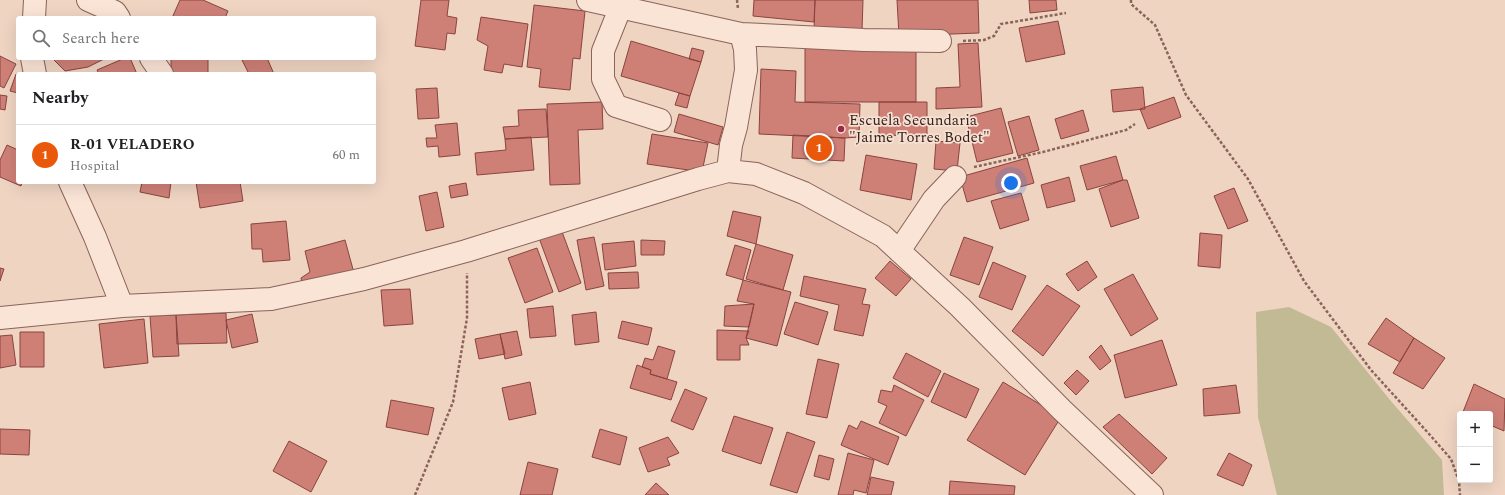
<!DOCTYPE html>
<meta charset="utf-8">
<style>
body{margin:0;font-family:Spectral,serif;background:#f2f2f2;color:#202124}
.controls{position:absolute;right:12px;bottom:12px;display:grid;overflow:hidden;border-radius:4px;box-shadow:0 4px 16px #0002}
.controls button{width:36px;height:36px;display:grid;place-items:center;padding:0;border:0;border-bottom:1px solid #e0e0e0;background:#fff;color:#202124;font:20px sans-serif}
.you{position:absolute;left:1011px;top:183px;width:14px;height:14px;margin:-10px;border:3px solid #fff;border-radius:50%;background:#1a73e8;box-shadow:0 0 0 6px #1a73e833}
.badge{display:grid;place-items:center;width:26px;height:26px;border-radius:50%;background:#ea580c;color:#fff;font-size:13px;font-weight:700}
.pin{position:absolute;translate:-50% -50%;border:2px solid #fff;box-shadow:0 1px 4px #0006}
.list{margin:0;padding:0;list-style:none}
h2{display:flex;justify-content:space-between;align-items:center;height:52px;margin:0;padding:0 16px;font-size:17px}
h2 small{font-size:13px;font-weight:400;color:#757577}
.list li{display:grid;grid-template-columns:26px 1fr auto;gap:12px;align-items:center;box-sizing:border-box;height:60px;padding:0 16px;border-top:1px solid #e0e0e0}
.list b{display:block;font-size:15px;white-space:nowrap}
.list p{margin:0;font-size:13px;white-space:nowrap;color:#757577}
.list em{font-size:13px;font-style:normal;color:#757577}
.icon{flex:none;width:22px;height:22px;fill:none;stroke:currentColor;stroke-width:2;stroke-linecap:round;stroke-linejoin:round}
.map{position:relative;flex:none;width:1505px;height:495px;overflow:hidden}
.search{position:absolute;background:#fff;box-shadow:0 4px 16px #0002;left:16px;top:16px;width:360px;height:44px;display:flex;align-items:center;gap:10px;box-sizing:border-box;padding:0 14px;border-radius:4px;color:#757577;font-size:15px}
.panel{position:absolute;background:#fff;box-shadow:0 4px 16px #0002;left:16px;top:72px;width:360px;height:112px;border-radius:4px}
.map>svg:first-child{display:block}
.cemetery{fill:#c2b995}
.building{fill:#ce8077;stroke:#8a443e}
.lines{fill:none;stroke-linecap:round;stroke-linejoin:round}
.minor-casing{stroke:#8a6359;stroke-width:24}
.path{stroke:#8a6359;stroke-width:2.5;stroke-dasharray:3 2;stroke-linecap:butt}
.minor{stroke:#fae4d6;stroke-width:22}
.poi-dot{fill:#9b274d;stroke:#f6e0d2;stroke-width:1.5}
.labels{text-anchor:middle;stroke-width:3.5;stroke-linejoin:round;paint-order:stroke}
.poi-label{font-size:15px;fill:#39221d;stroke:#f6e0d2;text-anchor:start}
</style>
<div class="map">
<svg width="1505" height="495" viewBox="0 0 1505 495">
<rect width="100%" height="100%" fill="#efd4c2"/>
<path class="cemetery" d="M1289 307 1331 327 1390 400 1442 460 1444 495H1277L1258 417 1256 312Z"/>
<path class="building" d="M180 0H203L228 11 225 18H172Z
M421 0H449L447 16 457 18 455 34 447 33 445 50 415 46Z
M754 0H815L814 22 753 16Z
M815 0H863L862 31H814Z
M897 0H978L979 33 899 36Z
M1029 0H1056L1057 10 1030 13Z
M534 5 585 11 580 59 573 58 570 90 539 87 541 69 527 67Z
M481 17 528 24 522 67 504 64 502 73 484 70 488 46 477 40Z
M1058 21 1065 54 1026 62 1019 28Z
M631 41 701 62 690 96 621 76Z
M978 43 982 107 936 109V88L960 87 958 44Z
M805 44 916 46V102H805Z
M692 48 704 51 701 62 689 59Z
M0 56 16 64 4 88 0 86Z
M52 58H106L88 67 65 71Z
M125 58H130L137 74H99L97 70Z
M171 58H208V74H171Z
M247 58H267L274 74H249L242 60Z
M761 69 796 71 795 102 860 104 859 137 845 138 759 134Z
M16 74 18 75V93L10 91Z
M1143 87 1145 109 1113 112 1111 90Z
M437 88 439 118 418 119 416 89Z
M679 93 690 96 687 108 675 105Z
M0 95 7 96 5 110 0 109Z
M1174 97 1181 117 1148 129 1140 109Z
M602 102 603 129 578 130 580 184 550 185 547 104Z
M879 102H927V136L879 135Z
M1001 108 1013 153 977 162 966 117Z
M546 109 548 137 505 139 503 127 519 126 518 110Z
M1083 110 1089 131 1061 139 1055 119Z
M679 114 723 127 718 145 674 132Z
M1029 116 1039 150 1018 156 1008 122Z
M457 123 460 155 439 157 438 146 427 147 426 138H437L435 125Z
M652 134 708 143 702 172 647 164Z
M793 135 845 138 844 161 792 158Z
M531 137 534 170 477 175 475 153 506 150 505 139Z
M936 141 960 143 957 171 934 169Z
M7 145 18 150V182H22L21 186 0 177V160Z
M866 155 917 164 911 200 860 190Z
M1116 156 1123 180 1087 190 1080 166Z
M1027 158 1034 183 967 202 960 177Z
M1069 177 1075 201 1047 208 1041 185Z
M1123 180H1127L1139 218 1111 227 1099 189Z
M142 182H171L169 198 140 192Z
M196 182H240L243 201 200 208Z
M466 183 468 195 451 198 449 186Z
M1234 188 1248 221 1228 229 1214 196Z
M437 192 444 227 426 231 419 196Z
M1021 193 1029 220 1000 229 991 201Z
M733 211 761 217 756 244 727 236Z
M286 221 290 260 263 262 262 249H252L251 224Z
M561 229 581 283 559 292 539 238Z
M1200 233 1222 235 1220 268 1198 266Z
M594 237 604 286 586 290 577 240Z
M964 237 993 247 979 285 950 275Z
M345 240 354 273 303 287 301 278 310 272 305 251Z
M641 240 665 241 664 255H641Z
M634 241 636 266 605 270 602 244Z
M756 244 793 255 783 290 746 279Z
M735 245 751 250 743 280 726 275Z
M537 248 553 292 525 303 508 258Z
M890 261 911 279 896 296 875 278Z
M1087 261 1097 277 1078 291 1066 274Z
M993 262 1026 276 1012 310 979 297Z
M0 268 4 269 0 281Z
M638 272 639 288 609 289 608 273Z
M1133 274 1158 319 1131 336 1104 289Z
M804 276 866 289 862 304 870 305 863 336 834 330 839 305 800 296Z
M743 280 791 292 777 346 746 338 754 304 737 301Z
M1047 285 1080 306 1043 356 1012 331Z
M410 289 413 324 384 326 381 290Z
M795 302 828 312 818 345 784 334Z
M754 304 749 327 724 326 725 306Z
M553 306 556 336 530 338 527 309Z
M596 312 599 342 575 345 572 315Z
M226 313 227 343 177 344 176 315Z
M252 314 258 342 232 348 226 320Z
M176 315 179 356 153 357 150 316Z
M1386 318 1414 338 1400 362 1368 344Z
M144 319 148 363 104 368 99 324Z
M622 321 652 328 648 345 618 338Z
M717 330 749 331 746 338 749 345H740V360H717Z
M517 331 522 355 505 359 500 334Z
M20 332H44V367H20Z
M500 334 505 354 479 359 475 339Z
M12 335 16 365 0 368V336Z
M1414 338 1445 358 1423 389 1393 373Z
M1162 340 1177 385 1125 398 1114 355Z
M1101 345 1111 361 1100 370 1089 357Z
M658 346 675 351 667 379 650 374 651 370 642 367 645 358 653 360Z
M906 353 941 371 928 397 893 378Z
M818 359 839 364 827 418 806 414Z
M637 365 651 370 650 374 677 382 671 400 630 388Z
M1077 370 1089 381 1076 395 1064 383Z
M944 373 979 389 966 418 931 402Z
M530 382 536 414 509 420 502 388Z
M1003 382 1061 417 1025 475 967 440Z
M1474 384 1505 399 1504 431 1490 425V414H1467L1463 412Z
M894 385 924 400 906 436 879 423 887 406 878 402 881 390 892 392Z
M1236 385 1240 413 1204 416 1203 389Z
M685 389 707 398 693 430 671 421Z
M391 400 434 408 428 435 386 427Z
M1119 414 1167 458 1152 474 1103 427Z
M734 416 773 428 761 464 722 451Z
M861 421 899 437 888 465 841 445 849 425 857 429Z
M0 429 30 430 29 455 0 454Z
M600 429 627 437 620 465 592 457Z
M787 432 815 442 797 493 770 485Z
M668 437 679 453 667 458 670 465 648 472 639 448Z
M289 441 327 461 311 492 273 471Z
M848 453 874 460 866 493 854 490 853 495H838Z
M1229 453 1252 465 1243 486 1217 475Z
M819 455 834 459 829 480 814 476Z
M528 462 558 469 552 495H520Z
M871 477 894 482 891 495H867Z
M950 481 1015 486 1014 495H949Z
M656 483 669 495H645Z"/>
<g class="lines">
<defs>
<path id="minor" d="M88 0 115 12 119 18
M588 0 741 34 864 40 940 41
M621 6 603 51V79L616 106 660 120
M34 18 35 0
M32 58 35 74
M151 58 162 74
M728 171 731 145 736 127 746 70 745 49 741 34
M70 182 95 237 122 306
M899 251 934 199 955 177
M0 318 122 306 271 299 364 279 466 251 698 179 728 171 756 174 804 193 883 236 960 307 1062 410 1152 495"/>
</defs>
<use href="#minor" class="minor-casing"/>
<path class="path" d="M737 0 738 9
M1131 0V4L1155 25 1186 95 1248 179 1304 281 1371 370 1430 435 1451 459 1459 481 1460 495
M963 41 984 40 994 36 1001 24 1066 13
M974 167 1043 152 1126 130 1135 124
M415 495 453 402 467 318V273"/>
<use href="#minor" class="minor"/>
</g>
<circle class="poi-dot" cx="841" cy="129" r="4"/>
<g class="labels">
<g class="poi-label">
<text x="849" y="125">Escuela Secundaria<tspan x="849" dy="17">"Jaime Torres Bodet"</tspan></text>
</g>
</g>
</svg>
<div class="controls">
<button>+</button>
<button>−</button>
</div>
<div class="you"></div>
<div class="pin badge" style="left:819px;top:148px">1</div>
<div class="search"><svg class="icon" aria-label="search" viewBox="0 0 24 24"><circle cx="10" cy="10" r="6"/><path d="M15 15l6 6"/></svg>Search here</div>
<section class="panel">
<h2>Nearby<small></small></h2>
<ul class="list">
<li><span class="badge">1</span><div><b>R-01 VELADERO</b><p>Hospital</p></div><em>60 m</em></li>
</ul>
</section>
</div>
